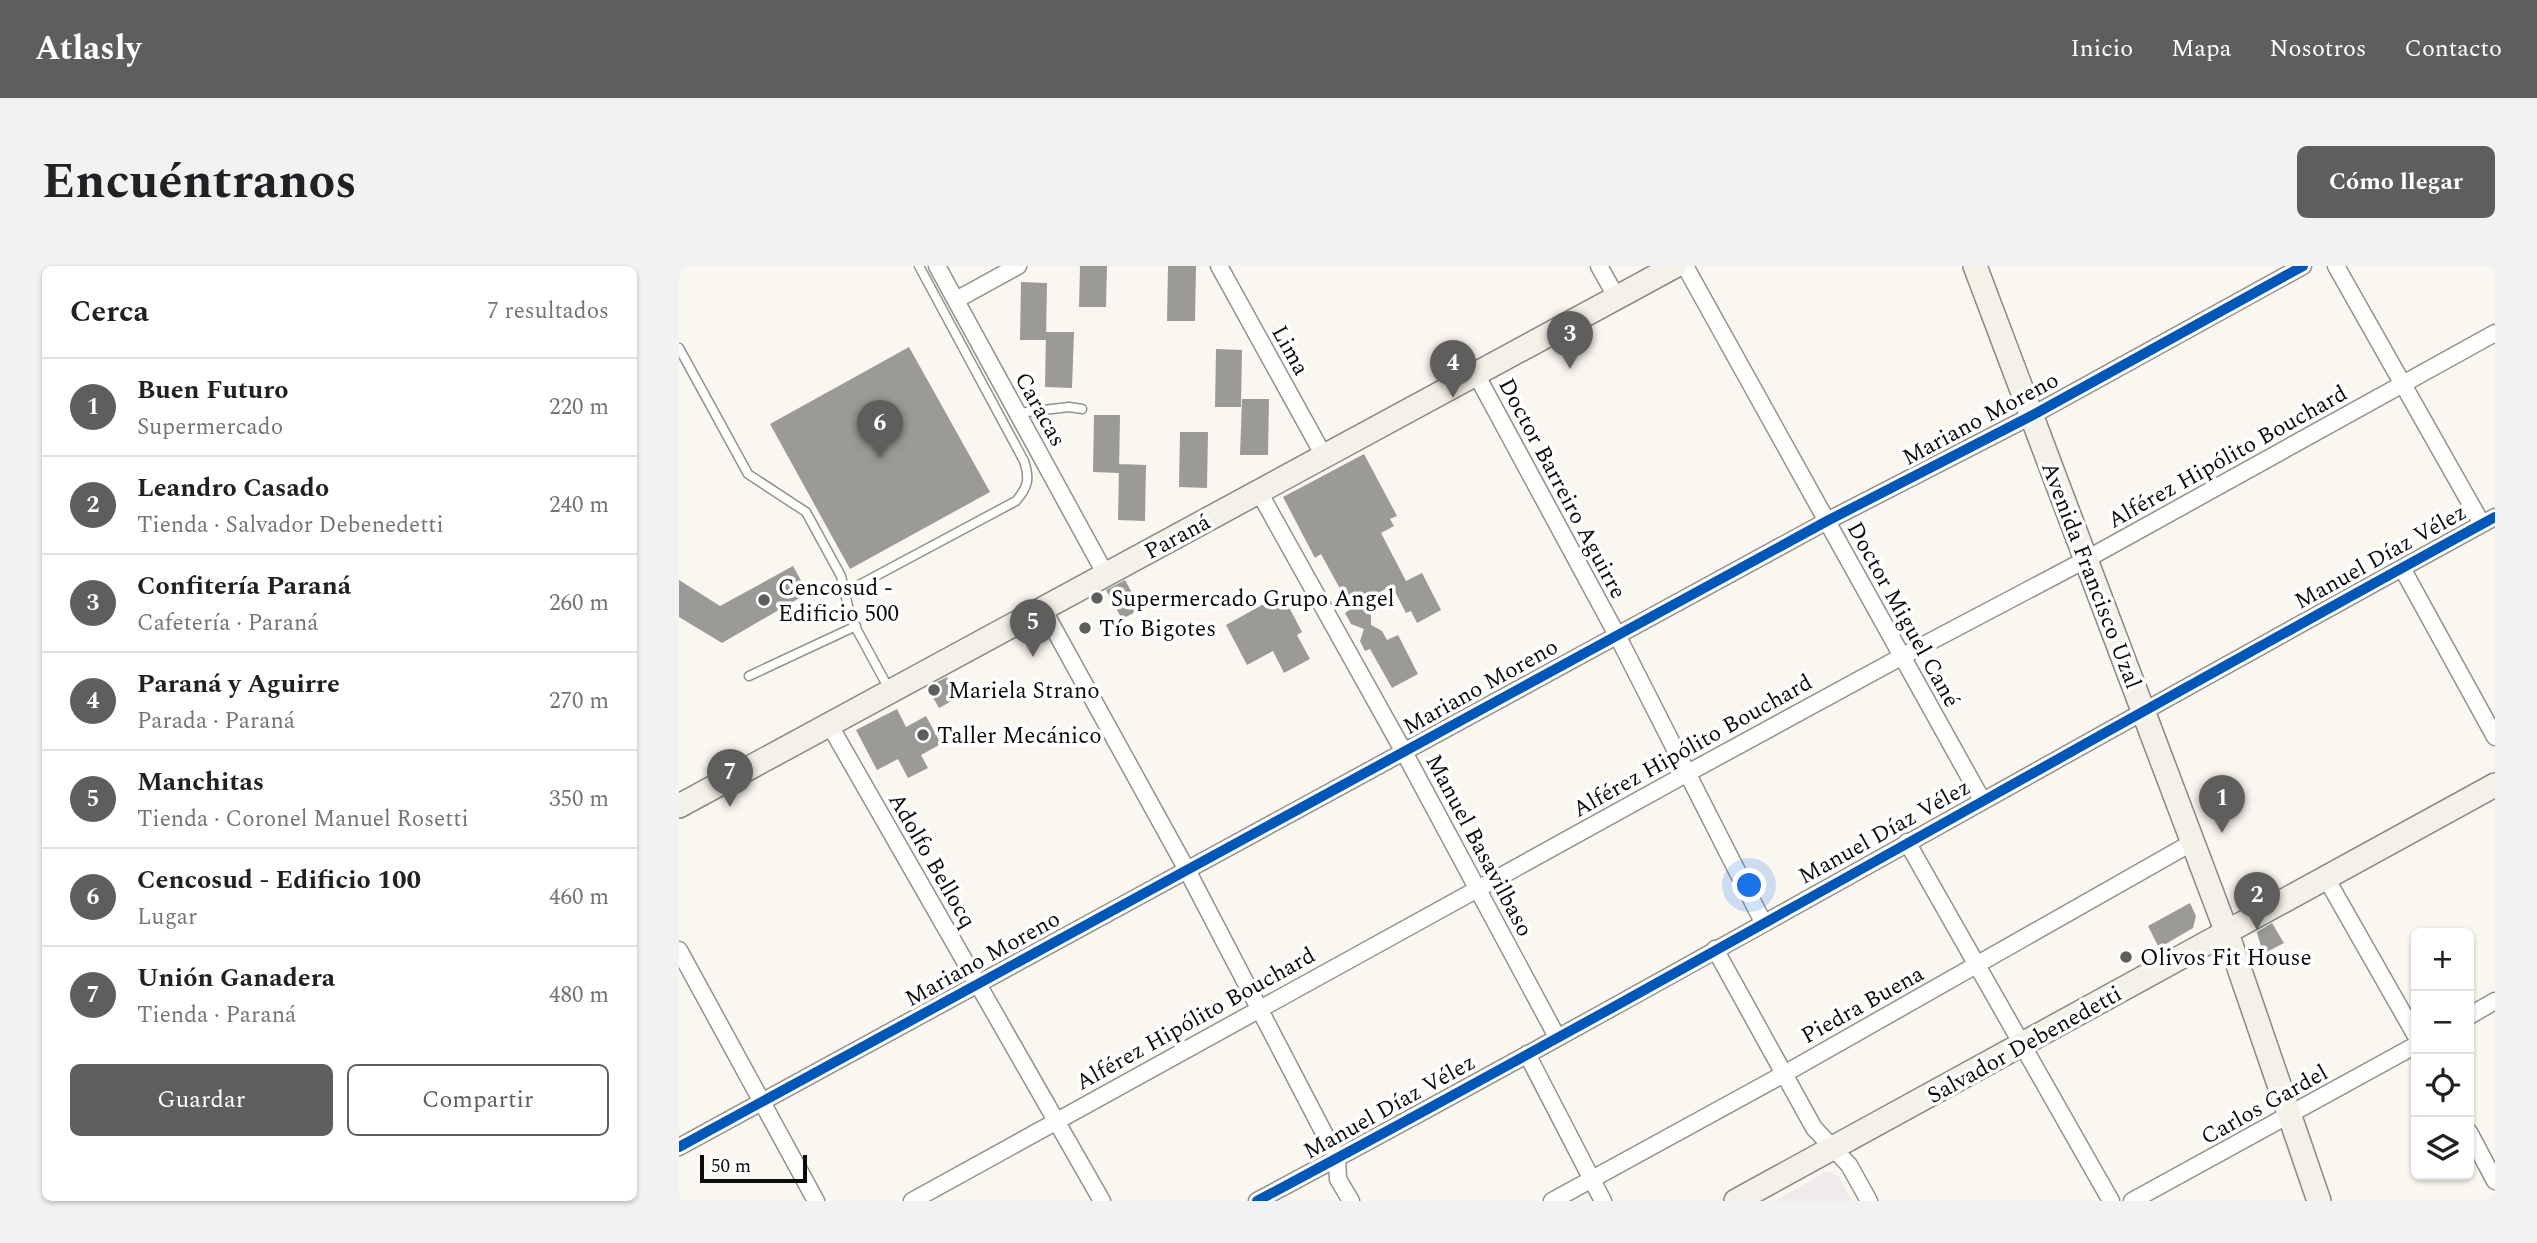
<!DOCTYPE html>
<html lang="es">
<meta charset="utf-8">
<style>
body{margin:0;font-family:Spectral,serif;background:#f2f2f2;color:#202124}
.controls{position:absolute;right:21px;bottom:21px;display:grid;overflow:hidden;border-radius:10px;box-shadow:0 2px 5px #0004}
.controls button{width:63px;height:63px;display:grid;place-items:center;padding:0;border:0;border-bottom:2px solid #e0e0e0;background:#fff;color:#202124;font:35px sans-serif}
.scale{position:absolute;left:21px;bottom:18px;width:107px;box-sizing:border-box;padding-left:7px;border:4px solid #0c0c0c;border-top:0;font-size:19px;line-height:24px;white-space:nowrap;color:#0c0c0c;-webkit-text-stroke:5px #fff;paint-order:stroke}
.you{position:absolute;left:1071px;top:620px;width:24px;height:24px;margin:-18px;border:5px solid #fff;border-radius:50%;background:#1a73e8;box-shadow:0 0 0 10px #1a73e833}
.badge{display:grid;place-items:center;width:46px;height:46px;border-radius:50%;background:#5f5e5c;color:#fff;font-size:23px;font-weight:700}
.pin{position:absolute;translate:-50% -58px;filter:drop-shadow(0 2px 4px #0008)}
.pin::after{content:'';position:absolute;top:37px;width:24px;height:21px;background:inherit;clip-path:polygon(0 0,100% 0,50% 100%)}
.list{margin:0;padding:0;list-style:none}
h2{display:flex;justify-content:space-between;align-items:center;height:91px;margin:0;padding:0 28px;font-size:30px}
h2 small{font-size:23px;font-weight:400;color:#757577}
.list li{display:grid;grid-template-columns:46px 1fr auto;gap:21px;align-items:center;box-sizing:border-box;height:98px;padding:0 28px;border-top:2px solid #e0e0e0}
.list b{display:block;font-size:26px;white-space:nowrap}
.list p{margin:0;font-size:23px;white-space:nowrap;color:#757577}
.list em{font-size:23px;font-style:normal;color:#757577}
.actions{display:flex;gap:14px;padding:21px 28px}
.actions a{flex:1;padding:16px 0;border:2px solid #5f5e5c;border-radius:10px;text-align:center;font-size:24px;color:#5f5e5c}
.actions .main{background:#5f5e5c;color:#fff}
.icon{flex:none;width:38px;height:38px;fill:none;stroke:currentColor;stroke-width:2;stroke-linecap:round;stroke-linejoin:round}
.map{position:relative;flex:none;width:1816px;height:935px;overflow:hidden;border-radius:10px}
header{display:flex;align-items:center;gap:42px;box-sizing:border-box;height:98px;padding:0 35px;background:#5f5e5c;color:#fff}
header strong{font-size:33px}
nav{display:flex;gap:38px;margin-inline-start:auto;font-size:24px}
.intro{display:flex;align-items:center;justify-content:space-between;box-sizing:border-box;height:168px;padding:0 42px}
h1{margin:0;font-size:49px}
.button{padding:18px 32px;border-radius:10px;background:#5f5e5c;color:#fff;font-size:24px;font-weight:700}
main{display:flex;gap:42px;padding:0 42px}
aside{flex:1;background:#fff;border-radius:10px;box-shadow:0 2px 5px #0004}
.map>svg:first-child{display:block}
.industrial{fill:#f1eaed}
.building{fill:#9c9a96}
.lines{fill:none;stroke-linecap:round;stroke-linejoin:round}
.lane-casing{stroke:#93928f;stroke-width:11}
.street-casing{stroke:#93928f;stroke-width:19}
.secondary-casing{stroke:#8a8885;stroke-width:26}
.lane{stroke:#fefefd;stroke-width:8}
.street{stroke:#fefefd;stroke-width:16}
.secondary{stroke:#f4f2e8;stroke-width:23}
.cycleway-casing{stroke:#fff;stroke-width:15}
.cycleway{stroke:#0057b8;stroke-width:10}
.poi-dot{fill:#5f5e5c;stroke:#fff;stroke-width:2.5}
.labels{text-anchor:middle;stroke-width:7;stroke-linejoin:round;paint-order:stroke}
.street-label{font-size:23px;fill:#0c0c0c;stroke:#fff}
.poi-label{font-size:23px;fill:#0c0c0c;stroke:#fff;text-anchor:start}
</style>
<header>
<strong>Atlasly</strong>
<nav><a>Inicio</a><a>Mapa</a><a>Nosotros</a><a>Contacto</a></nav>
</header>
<div class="intro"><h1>Encuéntranos</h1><a class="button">Cómo llegar</a></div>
<main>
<aside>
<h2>Cerca<small>7 resultados</small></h2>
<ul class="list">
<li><span class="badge">1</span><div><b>Buen Futuro</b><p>Supermercado</p></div><em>220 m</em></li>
<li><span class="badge">2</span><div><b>Leandro Casado</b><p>Tienda · Salvador Debenedetti</p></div><em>240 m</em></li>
<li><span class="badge">3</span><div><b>Confitería Paraná</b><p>Cafetería · Paraná</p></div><em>260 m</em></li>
<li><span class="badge">4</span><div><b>Paraná y Aguirre</b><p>Parada · Paraná</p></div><em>270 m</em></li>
<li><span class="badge">5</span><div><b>Manchitas</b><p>Tienda · Coronel Manuel Rosetti</p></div><em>350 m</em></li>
<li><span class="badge">6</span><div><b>Cencosud - Edificio 100</b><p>Lugar</p></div><em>460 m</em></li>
<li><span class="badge">7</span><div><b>Unión Ganadera</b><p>Tienda · Paraná</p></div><em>480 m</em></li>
</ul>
<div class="actions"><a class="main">Guardar</a><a>Compartir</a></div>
</aside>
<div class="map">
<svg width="1816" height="935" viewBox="0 0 1816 935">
<rect width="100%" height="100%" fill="#faf7f0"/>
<path class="industrial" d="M1148 905 1160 911 1173 935H1096Z"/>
<path class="building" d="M401 0H428L427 41H400Z
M489 0H517L516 55H488Z
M342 16 368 17 367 74H341Z
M367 66H395L393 122 366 121Z
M230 81 311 226 171 303 91 158Z
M537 83 563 84 562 141H536Z
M563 133H590L589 189H561Z
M415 149H441L440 207 414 206Z
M501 166H529L528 222 500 221Z
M685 188 718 250 711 253 715 260 702 267 727 315 743 307 762 344 738 357 732 345 727 347 713 320 684 334 692 348V359L703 365 708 374 719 369 739 408 713 422 691 383 686 385 681 375 685 363 672 358 666 347 672 343 642 288 636 292 604 231Z
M440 198 467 199 466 255 439 254Z
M114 300 129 327 43 377 0 351V314L41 340Z
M446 314 462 343 443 353 427 324Z
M603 328 623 366 618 369 631 393 605 407 594 385 568 399 547 359Z
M268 411 280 431 260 442 248 421Z
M218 443 227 461 247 450 262 478 242 489 249 502 229 512 219 493 198 504 177 464Z
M1511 637 1517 650 1514 662 1480 682 1469 660Z
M1593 657 1605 677 1584 688 1578 666Z"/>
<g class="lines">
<defs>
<path id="lane" d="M0 82 69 208 127 246 162 310 172 353 210 423
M339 147 390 141 403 143
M165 327 337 235C349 221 351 213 345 195L240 0
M70 410 177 360"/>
<path id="street" d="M258 0 427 309
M540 0 645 190
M920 0 938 32
M1006 0 1303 534
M1657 0 1803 258
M277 34 339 0
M797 108 938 369 1084 656
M580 226 725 486 878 771
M1723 302 1816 471
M364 343 508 604 658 892 659 913 672 935
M150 458 423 935
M1228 576 1432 935
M1647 612 1737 770
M1036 683 1135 862 1170 899 1190 935
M0 684 137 935
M1790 750 1816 735
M848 788 924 935
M1790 866 1816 915
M0 881 1148 255 1352 150 1624 0
M233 935 1007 508 1222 391 1406 294 1816 67
M578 935C994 713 1402 477 1816 251
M873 935 1105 808 1514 576
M1453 935 1737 779"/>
<path id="secondary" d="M1296 0 1548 667 1640 935
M0 540 996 0
M1057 935 1816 519"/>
</defs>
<use href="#lane" class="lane-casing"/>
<use href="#street" class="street-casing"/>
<use href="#secondary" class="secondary-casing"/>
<use href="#lane" class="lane"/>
<use href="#street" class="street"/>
<use href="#secondary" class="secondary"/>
<defs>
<path id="cycleway" d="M0 881 1148 255 1352 150 1624 0
M578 935C994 713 1402 477 1816 251"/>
</defs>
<use href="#cycleway" class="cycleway-casing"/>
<use href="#cycleway" class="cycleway"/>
</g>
<g class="poi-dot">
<circle cx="418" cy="332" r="7"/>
<circle cx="85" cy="334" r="7"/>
<circle cx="406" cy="362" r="7"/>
<circle cx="255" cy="424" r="7"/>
<circle cx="244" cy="469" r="7"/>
<circle cx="1447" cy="691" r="7"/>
</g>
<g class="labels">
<g class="street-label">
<text transform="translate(612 84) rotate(61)" y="8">Lima</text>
<text transform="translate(362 143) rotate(61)" y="8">Caracas</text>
<text transform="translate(1301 152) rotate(-28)" y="8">Mariano Moreno</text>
<text transform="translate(1548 190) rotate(-29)" y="8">Alférez Hipólito Bouchard</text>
<text transform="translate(884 222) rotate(62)" y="8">Doctor Barreiro Aguirre</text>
<text transform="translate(498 270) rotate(-28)" y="8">Paraná</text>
<text transform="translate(1701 290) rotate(-29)" y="8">Manuel Díaz Vélez</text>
<text transform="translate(1413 309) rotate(69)" y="8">Avenida Francisco Uzal</text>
<text transform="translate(1225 348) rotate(61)" y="8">Doctor Miguel Cané</text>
<text transform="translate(801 420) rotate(-29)" y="8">Mariano Moreno</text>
<text transform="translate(1013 479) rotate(-29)" y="8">Alférez Hipólito Bouchard</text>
<text transform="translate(1205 565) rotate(-29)" y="8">Manuel Díaz Vélez</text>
<text transform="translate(801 579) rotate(62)" y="8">Manuel Basavilbaso</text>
<text transform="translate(254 594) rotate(60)" y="8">Adolfo Bellocq</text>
<text transform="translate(303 692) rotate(-29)" y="8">Mariano Moreno</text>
<text transform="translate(1183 738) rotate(-29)" y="8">Piedra Buena</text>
<text transform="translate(516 752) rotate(-29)" y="8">Alférez Hipólito Bouchard</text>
<text transform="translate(1345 778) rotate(-29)" y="8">Salvador Debenedetti</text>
<text transform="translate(1585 838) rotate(-29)" y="8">Carlos Gardel</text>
<text transform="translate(710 840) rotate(-29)" y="8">Manuel Díaz Vélez</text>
</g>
<g class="poi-label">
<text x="99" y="329">Cencosud -<tspan x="99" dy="26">Edificio 500</tspan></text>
<text x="432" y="340">Supermercado Grupo Angel</text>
<text x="420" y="370">Tío Bigotes</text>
<text x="269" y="432">Mariela Strano</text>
<text x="258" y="477">Taller Mecánico</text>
<text x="1461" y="699">Olivos Fit House</text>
</g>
</g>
</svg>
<div class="controls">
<button>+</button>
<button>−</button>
<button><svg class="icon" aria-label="locate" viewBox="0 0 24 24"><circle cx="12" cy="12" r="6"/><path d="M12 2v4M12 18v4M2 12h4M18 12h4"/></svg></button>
<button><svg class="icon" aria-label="layers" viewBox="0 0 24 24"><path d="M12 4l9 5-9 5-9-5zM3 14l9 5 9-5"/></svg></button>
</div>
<div class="scale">50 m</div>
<div class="you"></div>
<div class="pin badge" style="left:1543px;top:567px">1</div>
<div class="pin badge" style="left:1578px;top:664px">2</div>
<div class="pin badge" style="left:891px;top:103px">3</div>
<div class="pin badge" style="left:774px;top:132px">4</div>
<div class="pin badge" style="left:354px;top:391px">5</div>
<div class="pin badge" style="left:201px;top:192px">6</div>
<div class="pin badge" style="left:51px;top:541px">7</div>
</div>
</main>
